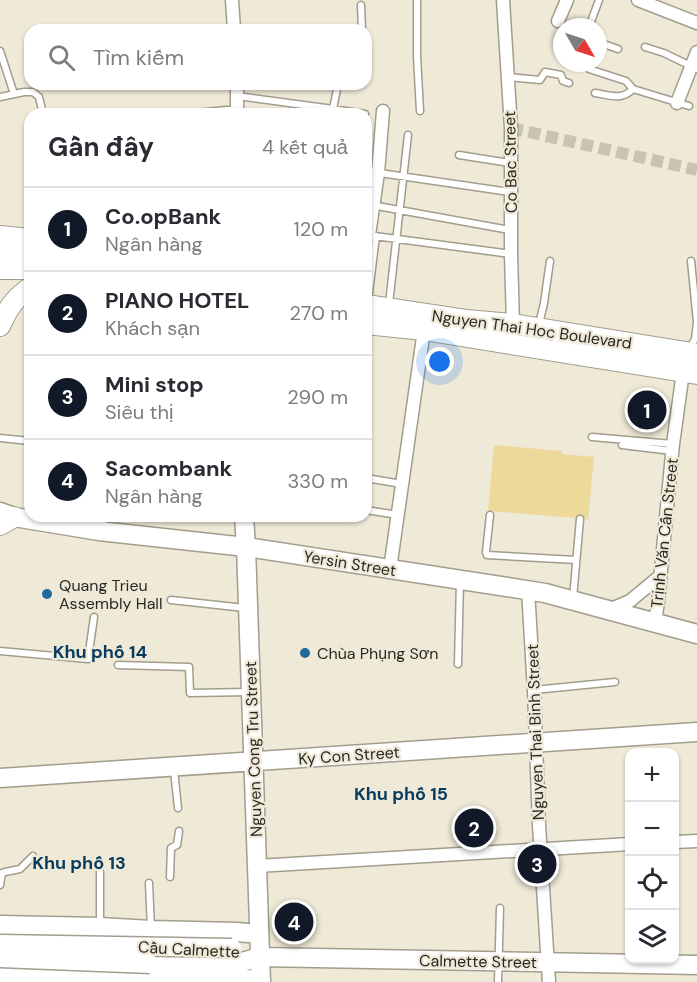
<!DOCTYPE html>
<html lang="vi">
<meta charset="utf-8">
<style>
body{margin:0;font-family:"DM Sans",sans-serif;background:#f7f7f7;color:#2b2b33}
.controls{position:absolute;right:18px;bottom:18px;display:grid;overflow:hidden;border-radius:12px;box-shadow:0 2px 4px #0004}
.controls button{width:54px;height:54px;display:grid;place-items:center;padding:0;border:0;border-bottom:2px solid #e1e1e2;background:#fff;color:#2b2b33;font:30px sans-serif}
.compass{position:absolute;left:553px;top:18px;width:54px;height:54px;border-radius:50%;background:#fff;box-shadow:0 2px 4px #0004;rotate:129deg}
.you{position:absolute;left:440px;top:362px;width:21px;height:21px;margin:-15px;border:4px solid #fff;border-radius:50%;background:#1a73e8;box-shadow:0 0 0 9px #1a73e833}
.badge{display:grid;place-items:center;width:39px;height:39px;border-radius:50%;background:#111827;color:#fff;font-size:20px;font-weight:700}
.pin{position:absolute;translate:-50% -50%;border:3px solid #fff;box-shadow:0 2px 6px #0006}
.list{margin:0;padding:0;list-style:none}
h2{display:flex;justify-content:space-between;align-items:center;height:78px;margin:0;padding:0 24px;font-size:26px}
h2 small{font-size:20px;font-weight:400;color:#7c7c81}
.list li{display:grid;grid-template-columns:39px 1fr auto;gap:18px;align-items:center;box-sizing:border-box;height:84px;padding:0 24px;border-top:2px solid #e1e1e2}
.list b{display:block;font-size:22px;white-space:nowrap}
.list p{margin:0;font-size:20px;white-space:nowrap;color:#7c7c81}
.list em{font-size:20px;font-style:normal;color:#7c7c81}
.icon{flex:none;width:33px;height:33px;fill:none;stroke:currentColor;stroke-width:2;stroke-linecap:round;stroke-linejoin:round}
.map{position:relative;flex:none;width:697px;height:982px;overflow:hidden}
.search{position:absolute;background:#fff;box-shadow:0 2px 4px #0004;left:24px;top:24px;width:348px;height:66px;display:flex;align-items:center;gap:15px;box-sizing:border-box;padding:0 21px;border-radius:18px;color:#7c7c81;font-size:22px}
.panel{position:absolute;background:#fff;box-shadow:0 2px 4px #0004;left:24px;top:108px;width:348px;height:414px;border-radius:18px}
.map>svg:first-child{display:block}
.green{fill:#edd99a}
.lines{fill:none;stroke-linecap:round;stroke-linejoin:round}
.street-tunnel{stroke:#c8c3b3;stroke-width:12;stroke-dasharray:12 6;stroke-linecap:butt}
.lane-casing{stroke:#a29d8c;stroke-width:9}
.street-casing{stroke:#a29d8c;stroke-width:15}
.secondary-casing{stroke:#a29d8c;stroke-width:21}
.primary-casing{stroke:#a29d8c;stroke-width:22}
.lane{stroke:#fff;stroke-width:6}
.street{stroke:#fff;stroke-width:12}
.secondary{stroke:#fff;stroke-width:18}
.primary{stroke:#fff;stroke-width:20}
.secondary-bridge-casing{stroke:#a29d8c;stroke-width:21;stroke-linecap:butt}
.secondary-bridge{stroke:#fff;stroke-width:18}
.poi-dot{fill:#21689c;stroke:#efe9d7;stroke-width:2}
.labels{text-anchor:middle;stroke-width:4.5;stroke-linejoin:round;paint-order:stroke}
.street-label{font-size:16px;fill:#2b2923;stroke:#efe9d7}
.poi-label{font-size:16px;fill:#2b2923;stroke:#efe9d7;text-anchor:start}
.neighbourhood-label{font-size:18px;font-weight:bold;fill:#083c5f;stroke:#efe9d7}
</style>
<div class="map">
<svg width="697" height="982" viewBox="0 0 697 982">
<rect width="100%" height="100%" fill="#efe9d7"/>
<path class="green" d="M494 445 562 451V454L594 457 588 519 488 511Z"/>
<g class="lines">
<path class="street-tunnel" d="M511 128 697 170"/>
<defs>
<path id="lane" d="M417 0V56L420 111
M361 5 362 30
M589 27 599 0
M598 42 618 49
M645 47 664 53 697 69
M0 51 14 94
M589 69 626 81 633 89
M508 77 540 80 545 72 561 75 563 81 569 83
M338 84 333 109 365 114
M633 89 689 106
M595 93C609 95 622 101 633 89
M237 96 333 109
M0 97 24 92H33L39 97 43 114
M187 114 226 110H237
M459 155 510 163
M366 171 510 192
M366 204 510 230
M367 235 511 254
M691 261 697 322
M368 301 376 236
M389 304 408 135
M539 324 544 303 550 261
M689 349 695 339 697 323
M592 437 673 444
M0 438 30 441
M622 445 672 451
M366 478 402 484
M366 510 398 515
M490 515 486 552 487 555 576 560
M573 598 580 519
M171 600 245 608
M0 651 88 659 94 617
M458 664 460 581
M118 665 189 667 190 693 249 692
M534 690 615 682
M174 770 178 808
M170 877 171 848 177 845 179 831
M149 883 151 929
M0 885 2 873 5 872 20 869 33 856
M100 926V872
M498 982 500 908"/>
<path id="street" d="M232 0 234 30
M503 0 511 128V254L513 324
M638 0 697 23
M558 21 567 0
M237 84V114
M677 103 697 52
M369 235 378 173 383 111
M99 531 101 516
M390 569 424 330
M528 590 534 690 539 825 549 982
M609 610 630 601 660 576
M655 622 658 602 673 444 683 372
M674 842 697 841
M257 866 630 844"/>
<path id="secondary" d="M0 512 14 517 99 531 246 547 507 587 545 593 697 634
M244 516 246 547 261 982
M0 778 697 732
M0 925 100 927 151 930 237 932 258 934
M150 964 231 965 260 957 697 965
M0 976 9 973H19L182 980 261 979"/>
<path id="primary" d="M0 236 30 239
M0 254 30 256
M0 269H30
M366 305 466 320 513 324 697 354
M366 324 424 330 697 374
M0 326C8 309 12 301 28 289
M0 525 14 517"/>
</defs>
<use href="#lane" class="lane-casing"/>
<use href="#street" class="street-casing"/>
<use href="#secondary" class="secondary-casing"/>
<use href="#primary" class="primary-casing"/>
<use href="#lane" class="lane"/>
<use href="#street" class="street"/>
<use href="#secondary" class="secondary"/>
<use href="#primary" class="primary"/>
<defs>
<path id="secondary-bridge" d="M0 944 232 948
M0 958 150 964"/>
</defs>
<use href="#secondary-bridge" class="secondary-bridge-casing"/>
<use href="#secondary-bridge" class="secondary-bridge"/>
</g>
<g class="poi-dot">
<circle cx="47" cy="594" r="6"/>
<circle cx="305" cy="653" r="6"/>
</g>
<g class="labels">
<g class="street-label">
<text transform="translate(510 162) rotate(-91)" y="6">Co Bac Street</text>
<text transform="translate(532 329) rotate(8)" y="6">Nguyen Thai Hoc Boulevard</text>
<text transform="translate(664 533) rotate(-84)" y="6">Trịnh Văn Cấn Street</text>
<text transform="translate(350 563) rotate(9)" y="6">Yersin Street</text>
<text transform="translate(535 732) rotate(-92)" y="6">Nguyen Thai Binh Street</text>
<text transform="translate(253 749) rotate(-92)" y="6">Nguyen Cong Tru Street</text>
<text transform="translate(349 755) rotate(-4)" y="6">Ky Con Street</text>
<text transform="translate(189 949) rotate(3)" y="6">Cầu Calmette</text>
<text transform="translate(478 961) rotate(1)" y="6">Calmette Street</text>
</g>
<g class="poi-label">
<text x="59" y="591">Quang Trieu<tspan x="59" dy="18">Assembly Hall</tspan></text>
<text x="317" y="659">Chùa Phụng Sơn</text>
</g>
<g class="neighbourhood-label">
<text x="100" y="658">Khu phố 14</text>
<text x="401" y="800">Khu phố 15</text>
<text x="79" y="869">Khu phố 13</text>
</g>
</g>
</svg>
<div class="controls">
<button>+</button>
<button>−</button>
<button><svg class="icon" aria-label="locate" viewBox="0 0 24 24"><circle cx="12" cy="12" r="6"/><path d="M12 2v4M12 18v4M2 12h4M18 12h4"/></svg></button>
<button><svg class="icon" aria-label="layers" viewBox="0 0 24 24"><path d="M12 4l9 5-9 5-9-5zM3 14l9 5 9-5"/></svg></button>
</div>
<svg class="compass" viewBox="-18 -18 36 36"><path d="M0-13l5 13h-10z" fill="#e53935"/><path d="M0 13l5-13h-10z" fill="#7c7c81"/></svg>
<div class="you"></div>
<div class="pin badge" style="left:647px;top:410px">1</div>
<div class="pin badge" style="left:474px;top:828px">2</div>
<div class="pin badge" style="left:537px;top:864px">3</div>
<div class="pin badge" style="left:294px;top:922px">4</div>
<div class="search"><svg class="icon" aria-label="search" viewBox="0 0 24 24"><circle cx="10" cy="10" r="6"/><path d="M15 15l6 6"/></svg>Tìm kiếm</div>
<section class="panel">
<h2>Gần đây<small>4 kết quả</small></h2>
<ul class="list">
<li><span class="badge">1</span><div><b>Co.opBank</b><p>Ngân hàng</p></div><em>120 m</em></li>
<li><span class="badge">2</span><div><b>PIANO HOTEL</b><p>Khách sạn</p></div><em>270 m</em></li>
<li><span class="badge">3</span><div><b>Mini stop</b><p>Siêu thị</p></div><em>290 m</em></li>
<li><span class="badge">4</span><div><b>Sacombank</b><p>Ngân hàng</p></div><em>330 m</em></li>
</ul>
</section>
</div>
